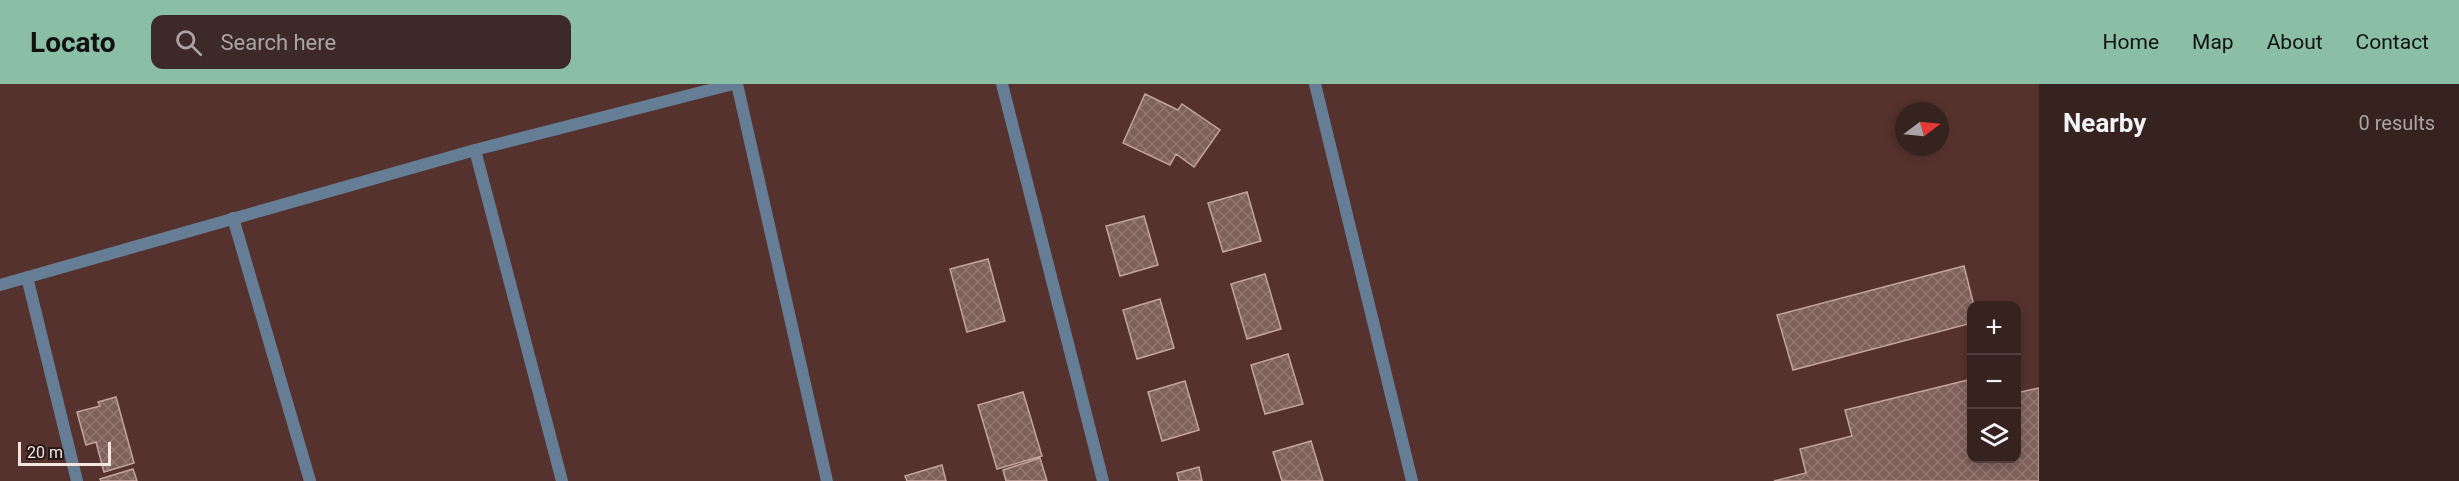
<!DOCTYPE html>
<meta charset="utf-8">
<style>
body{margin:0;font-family:Roboto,sans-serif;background:#3d2a28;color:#f1f3f6}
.controls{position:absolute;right:18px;bottom:18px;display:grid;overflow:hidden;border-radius:12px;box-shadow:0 3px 9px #0003}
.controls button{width:54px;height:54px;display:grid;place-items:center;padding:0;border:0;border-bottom:2px solid #503f3d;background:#36221f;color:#f1f3f6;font:30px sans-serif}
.compass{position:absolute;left:1895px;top:18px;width:54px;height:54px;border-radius:50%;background:#36221f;box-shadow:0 3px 9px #0003;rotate:74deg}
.scale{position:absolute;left:18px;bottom:15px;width:93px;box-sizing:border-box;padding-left:6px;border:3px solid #f6e4e1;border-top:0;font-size:16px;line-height:21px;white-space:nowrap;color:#f6e4e1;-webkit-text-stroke:4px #251917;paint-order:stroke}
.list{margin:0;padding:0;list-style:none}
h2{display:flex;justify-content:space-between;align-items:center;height:78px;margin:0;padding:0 24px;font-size:26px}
h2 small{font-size:20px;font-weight:400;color:#aaa4a4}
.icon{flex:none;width:33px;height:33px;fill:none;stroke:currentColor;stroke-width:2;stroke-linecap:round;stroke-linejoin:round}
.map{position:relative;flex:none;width:2039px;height:397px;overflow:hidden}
header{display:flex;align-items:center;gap:36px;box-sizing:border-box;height:84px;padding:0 30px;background:#8abfa5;color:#111}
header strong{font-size:28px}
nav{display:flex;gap:33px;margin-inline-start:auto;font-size:21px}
.search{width:420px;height:54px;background:#3d2a28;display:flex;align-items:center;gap:15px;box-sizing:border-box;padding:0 21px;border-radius:12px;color:#aaa4a4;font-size:22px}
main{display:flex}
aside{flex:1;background:#36221f}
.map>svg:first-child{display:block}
.built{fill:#55322e;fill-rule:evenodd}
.building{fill:url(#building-cross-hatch);stroke:#c5a39e;stroke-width:1.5}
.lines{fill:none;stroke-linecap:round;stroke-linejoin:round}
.street{stroke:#667d96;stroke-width:12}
</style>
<header>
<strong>Locato</strong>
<div class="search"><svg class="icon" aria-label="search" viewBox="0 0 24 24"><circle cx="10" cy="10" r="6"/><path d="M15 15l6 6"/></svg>Search here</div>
<nav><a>Home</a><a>Map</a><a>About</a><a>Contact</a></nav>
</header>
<main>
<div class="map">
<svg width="2039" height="397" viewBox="0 0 2039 397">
<defs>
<pattern id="building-cross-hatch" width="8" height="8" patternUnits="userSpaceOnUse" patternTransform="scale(1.5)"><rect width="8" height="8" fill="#7f605b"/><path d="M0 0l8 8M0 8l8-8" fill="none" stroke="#927772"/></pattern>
</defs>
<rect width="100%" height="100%" fill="#482d29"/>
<path class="built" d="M0 0H2039V397H0ZM1904 27H1940V63H1904ZM1972 222H2016V374H1972Z"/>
<path class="building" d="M1145 10 1178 26 1182 20 1220 46 1194 83 1176 70 1170 81 1123 59Z
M1247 108 1261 157 1223 168 1208 119Z
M1144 132 1158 181 1120 192 1106 142Z
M988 175 1005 237 967 248 950 185Z
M1964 182 1974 222H1972V239L1793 286 1777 231Z
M1265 190 1281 245 1247 255 1231 200Z
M1160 215 1174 264 1137 275 1123 226Z
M1288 270 1303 320 1265 330 1251 281Z
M1972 295V374H2016V309L2039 304V397H1774L1806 389 1800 365 1852 352 1845 326Z
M1185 297 1199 346 1162 357 1148 308Z
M1023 308 1042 372 997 385 978 321Z
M116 313 134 379 104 388 96 358 86 361 77 328 100 322 98 318Z
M1311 357 1323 397H1282L1273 368Z
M1040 374 1047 397H1006L1003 386Z
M942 381 946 397H907L905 392Z
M1199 383 1202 397H1179L1177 389Z
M133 385 137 397H101L100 395Z"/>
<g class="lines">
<path class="street" d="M737 0 827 397
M1002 0 1103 397
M1315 0 1412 397
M475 66 562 397
M233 134 310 397
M27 193 77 397
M0 201 475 66 733 0"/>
</g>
</svg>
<div class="controls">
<button>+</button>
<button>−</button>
<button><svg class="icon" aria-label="layers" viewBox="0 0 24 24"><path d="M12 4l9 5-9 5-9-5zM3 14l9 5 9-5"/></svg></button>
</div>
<svg class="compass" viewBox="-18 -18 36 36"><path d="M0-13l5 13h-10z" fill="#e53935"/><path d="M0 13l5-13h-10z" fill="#aaa4a4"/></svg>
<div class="scale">20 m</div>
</div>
<aside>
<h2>Nearby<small>0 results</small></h2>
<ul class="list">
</ul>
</aside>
</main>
